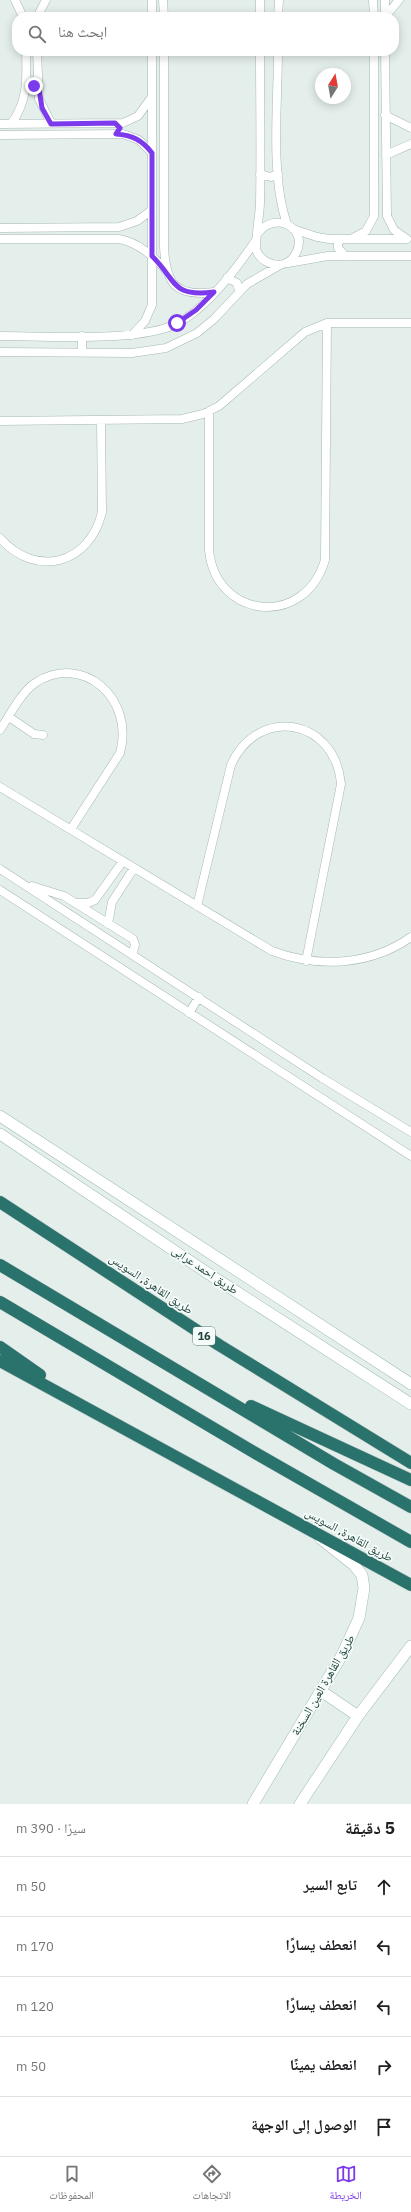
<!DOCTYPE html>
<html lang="ar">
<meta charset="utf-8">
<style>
body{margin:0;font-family:"IBM Plex Sans","Noto Naskh Arabic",sans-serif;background:#f2f2f2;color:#202124;direction:rtl}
.compass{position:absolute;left:315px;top:68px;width:36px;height:36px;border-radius:50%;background:#fff;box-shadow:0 2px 10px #0003;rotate:11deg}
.stop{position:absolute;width:12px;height:12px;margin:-9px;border:3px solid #7c3aed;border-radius:50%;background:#fff}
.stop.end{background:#7c3aed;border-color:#fff;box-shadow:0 1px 4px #0008}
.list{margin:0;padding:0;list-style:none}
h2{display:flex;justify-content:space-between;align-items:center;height:52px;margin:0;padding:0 16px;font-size:17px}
h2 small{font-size:13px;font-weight:400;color:#757577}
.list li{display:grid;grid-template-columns:26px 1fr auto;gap:12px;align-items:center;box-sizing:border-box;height:60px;padding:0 16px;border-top:1px solid #e0e0e0}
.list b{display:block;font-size:15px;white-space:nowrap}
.list em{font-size:13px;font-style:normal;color:#757577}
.icon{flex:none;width:22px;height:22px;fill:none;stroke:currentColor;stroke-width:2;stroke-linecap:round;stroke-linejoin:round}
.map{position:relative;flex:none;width:411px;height:1804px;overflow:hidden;direction:ltr}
.search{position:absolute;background:#fff;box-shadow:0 2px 10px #0003;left:12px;right:12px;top:12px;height:44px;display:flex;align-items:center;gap:10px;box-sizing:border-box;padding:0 14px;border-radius:16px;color:#757577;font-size:15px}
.sheet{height:352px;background:#fff}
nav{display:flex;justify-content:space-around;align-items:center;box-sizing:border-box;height:56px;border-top:1px solid #e0e0e0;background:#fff;font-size:11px;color:#757577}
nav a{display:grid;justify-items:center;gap:2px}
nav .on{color:#7c3aed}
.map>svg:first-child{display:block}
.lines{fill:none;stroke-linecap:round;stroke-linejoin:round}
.street-casing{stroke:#a6b8b4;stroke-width:9}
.secondary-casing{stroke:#a1bcb6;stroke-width:12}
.highway-casing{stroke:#c1cac9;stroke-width:13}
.street{stroke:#fff;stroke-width:8}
.secondary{stroke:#fff;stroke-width:11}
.highway{stroke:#2a726c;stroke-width:12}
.route{stroke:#7c3aed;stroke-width:5}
.labels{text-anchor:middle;stroke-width:3.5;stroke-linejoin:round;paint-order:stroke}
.shield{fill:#f5fbf9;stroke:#617a76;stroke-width:1}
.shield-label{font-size:11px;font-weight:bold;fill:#21433e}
.street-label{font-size:12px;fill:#21433e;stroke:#f5fbf9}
</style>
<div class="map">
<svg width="411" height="1804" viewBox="0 0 411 1804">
<rect width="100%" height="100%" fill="#e4efeb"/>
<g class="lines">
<defs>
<path id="street" d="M15 0 23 17
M163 0 164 17
M373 0 374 17
M385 0V16
M37 17 46 0
M152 17V0
M260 17V0
M278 17 279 0
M385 17 399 0
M37 51 39 99 51 123
M164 51V247C166 284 175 297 214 292
M278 51C278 104 270 175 287 224
M385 51 387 216 394 230 407 239
M385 115 411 128
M0 124 123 123 138 116 151 98
M11 124C28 101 27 78 26 51
M0 135 123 134 139 140 152 153
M386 155 411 144
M260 174 271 177 278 174
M0 228 119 227 137 221 152 210
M293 229 317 237 329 239H406
M258 233C276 210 309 229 296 253 293 260 286 264 279 265 270 265 261 260 257 252 254 243 260 215 260 203 261 153 260 102 260 51
M0 239H119C140 243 152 256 167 271
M342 239 338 243V248L345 256
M351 239 366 231 374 216V51
M288 263 328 256H411
M227 278 237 283 239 291
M132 335 145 321 152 305V51
M0 336C44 336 141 343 178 323 208 307 237 268 256 240
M82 336V352
M0 352 132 353 166 348 197 333 214 319 247 284 280 265
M209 411V550C216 620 305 628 325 560L327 323
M0 421 182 419 203 414 219 406 305 332 327 323H411
M0 538C36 579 90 564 102 512L101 420
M9 717 34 734 43 735
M0 730C10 715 20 694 35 683 83 652 135 699 120 753L71 829
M0 787 272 951C318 968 370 966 411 937
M0 869 322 1078 411 1132
M32 886 64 896 133 939 135 945 132 955
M0 890 411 1156
M77 903H88L95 900 123 861
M197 906 231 765C258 705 335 718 341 784L306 961
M108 924 112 902 134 868
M189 1013 199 997"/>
<path id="secondary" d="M0 1116 411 1384
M0 1134 215 1278 411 1404
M321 1691 358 1716
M253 1804 342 1655 359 1618 364 1588 362 1575 354 1565 321 1539
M300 1804 358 1716 411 1646"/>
<path id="highway" d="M0 1202 219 1345 411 1463
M0 1265 334 1464 411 1507
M0 1302 257 1454 411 1542
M0 1347 40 1375
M0 1361 411 1585
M251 1406 411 1480"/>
</defs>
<use href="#street" class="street-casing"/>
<use href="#secondary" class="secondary-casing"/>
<use href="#highway" class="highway-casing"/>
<use href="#street" class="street"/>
<use href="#secondary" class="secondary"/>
<use href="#highway" class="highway"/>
</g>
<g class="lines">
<path class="route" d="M34 86 38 82 42 108 51 124 115 123 120 128 116 134C132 135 142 140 152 153V256C178 282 171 297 214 292L196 310 177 323"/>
</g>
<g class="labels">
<rect class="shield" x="193" y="1327" width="22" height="18" rx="3"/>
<g class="shield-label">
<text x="204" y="1340">16</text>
</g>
<g class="street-label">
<text transform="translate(205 1270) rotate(34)" y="4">طريق احمد عرابى</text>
<text transform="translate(151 1284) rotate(34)" y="4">طريق القاهرة, السويس</text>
<text transform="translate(349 1535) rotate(29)" y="4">طريق القاهرة, السويس</text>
<text transform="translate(323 1685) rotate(-60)" y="4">طريق القاهرة العين السخنة</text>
</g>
</g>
</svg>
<svg class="compass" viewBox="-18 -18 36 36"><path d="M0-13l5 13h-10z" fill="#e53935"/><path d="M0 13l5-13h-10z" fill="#757577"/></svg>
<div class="stop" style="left:177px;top:323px"></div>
<div class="stop end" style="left:34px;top:86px"></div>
<div class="search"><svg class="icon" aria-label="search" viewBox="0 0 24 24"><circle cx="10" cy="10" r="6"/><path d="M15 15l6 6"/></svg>ابحث هنا</div>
</div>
<section class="sheet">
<h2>5 دقيقة<small>سيرًا · 390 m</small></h2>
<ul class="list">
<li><svg class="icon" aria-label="ahead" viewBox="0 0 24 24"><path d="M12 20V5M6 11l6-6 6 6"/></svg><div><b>تابع السير</b></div><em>50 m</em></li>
<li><svg class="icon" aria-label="left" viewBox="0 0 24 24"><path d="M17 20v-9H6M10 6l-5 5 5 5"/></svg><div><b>انعطف يسارًا</b></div><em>170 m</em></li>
<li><svg class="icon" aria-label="left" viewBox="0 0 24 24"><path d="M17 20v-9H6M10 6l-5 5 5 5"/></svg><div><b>انعطف يسارًا</b></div><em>120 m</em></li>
<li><svg class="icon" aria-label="right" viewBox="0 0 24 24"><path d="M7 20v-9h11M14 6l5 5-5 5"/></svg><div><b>انعطف يمينًا</b></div><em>50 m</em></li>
<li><svg class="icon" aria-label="arrive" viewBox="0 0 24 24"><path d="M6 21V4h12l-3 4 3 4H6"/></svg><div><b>الوصول إلى الوجهة</b></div></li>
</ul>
</section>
<nav>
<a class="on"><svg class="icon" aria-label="map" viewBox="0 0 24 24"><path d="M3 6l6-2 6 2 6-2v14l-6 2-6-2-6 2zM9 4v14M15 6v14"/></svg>الخريطة</a>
<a><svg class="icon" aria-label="directions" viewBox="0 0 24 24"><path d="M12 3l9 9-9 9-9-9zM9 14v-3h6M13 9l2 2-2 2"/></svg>الاتجاهات</a>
<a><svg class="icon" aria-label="saved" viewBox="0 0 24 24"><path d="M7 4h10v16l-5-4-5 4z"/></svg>المحفوظات</a>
</nav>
